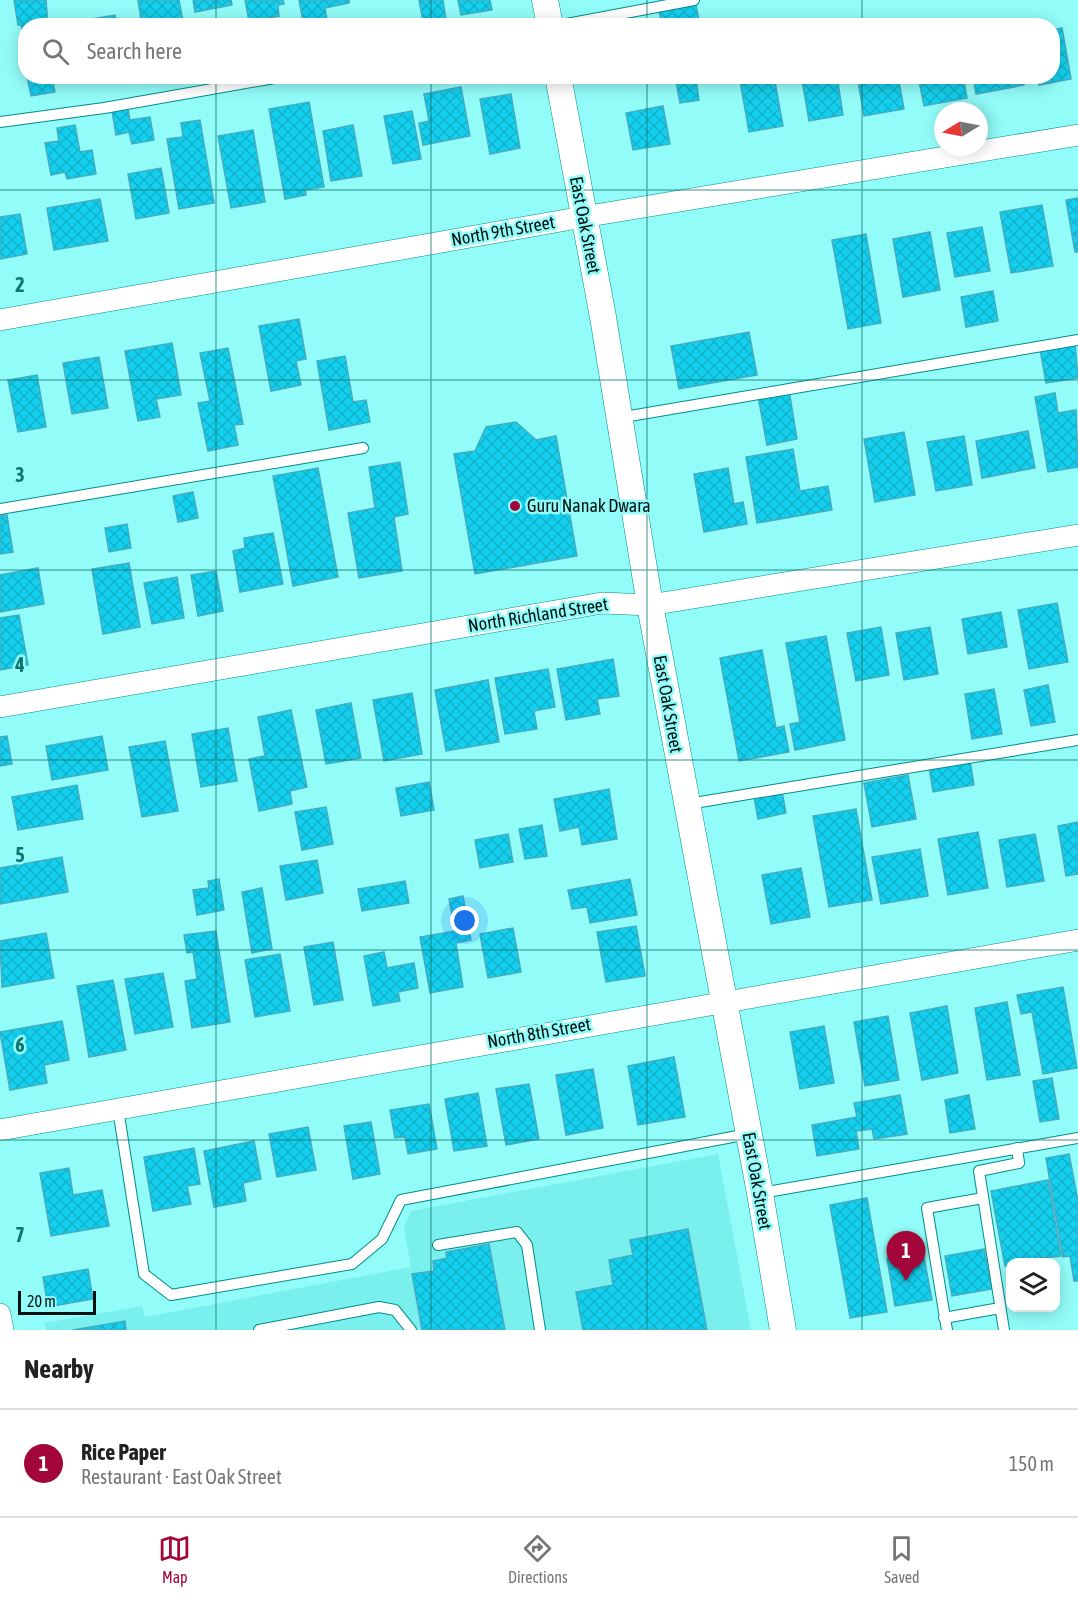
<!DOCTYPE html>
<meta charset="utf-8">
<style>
body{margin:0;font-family:"Asap Condensed",sans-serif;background:#f6f6f6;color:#222}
.controls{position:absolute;right:18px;bottom:18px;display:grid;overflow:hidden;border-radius:12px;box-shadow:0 3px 15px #0003}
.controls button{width:54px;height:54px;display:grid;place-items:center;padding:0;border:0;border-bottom:2px solid #e0e0e0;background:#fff;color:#222;font:30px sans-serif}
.compass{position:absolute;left:934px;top:102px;width:54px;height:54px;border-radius:50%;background:#fff;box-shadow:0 3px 15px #0003;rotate:260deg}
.scale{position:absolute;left:18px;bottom:15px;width:78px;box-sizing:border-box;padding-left:6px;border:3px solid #001212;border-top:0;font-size:16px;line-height:21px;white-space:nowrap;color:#001212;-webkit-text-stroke:4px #92fcf9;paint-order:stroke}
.you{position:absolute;left:465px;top:921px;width:21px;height:21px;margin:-15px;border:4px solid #fff;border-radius:50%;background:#1a73e8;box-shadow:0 0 0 9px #1a73e833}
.badge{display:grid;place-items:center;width:39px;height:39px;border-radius:50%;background:#a30639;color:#fff;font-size:20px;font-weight:700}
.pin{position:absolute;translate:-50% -50px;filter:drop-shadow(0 2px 3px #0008)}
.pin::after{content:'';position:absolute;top:32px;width:21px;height:18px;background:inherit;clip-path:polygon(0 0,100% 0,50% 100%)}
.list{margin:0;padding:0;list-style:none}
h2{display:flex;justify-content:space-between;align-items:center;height:78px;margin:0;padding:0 24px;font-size:26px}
h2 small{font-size:20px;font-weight:400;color:#767676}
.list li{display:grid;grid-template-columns:39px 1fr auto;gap:18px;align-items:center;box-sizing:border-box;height:108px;padding:0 24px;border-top:2px solid #e0e0e0}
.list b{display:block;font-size:22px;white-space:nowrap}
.list p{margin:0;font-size:20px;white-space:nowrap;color:#767676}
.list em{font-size:20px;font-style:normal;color:#767676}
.icon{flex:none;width:33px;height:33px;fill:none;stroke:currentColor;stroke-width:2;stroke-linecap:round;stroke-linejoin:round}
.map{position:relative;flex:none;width:1078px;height:1330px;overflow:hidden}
.search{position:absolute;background:#fff;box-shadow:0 3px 15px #0003;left:18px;right:18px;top:18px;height:66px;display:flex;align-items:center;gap:15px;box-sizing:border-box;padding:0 21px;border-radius:24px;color:#767676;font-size:22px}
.sheet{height:186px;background:#fff}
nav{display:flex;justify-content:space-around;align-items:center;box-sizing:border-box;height:84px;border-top:2px solid #e0e0e0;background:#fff;font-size:16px;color:#767676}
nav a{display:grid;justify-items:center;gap:3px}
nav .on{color:#a30639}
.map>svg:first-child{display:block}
.built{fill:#7af0ee}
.building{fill:url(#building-cross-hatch);stroke:#44acc1;stroke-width:1.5}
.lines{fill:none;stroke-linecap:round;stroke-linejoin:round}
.service-casing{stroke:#028c8a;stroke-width:12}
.minor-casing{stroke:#028c8a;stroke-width:22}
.tertiary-casing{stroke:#028c8a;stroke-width:27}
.service{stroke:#fff;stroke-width:10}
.minor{stroke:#fff;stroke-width:21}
.tertiary{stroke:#fff;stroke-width:26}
.grid{fill:none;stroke:#0f766e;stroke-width:1.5;stroke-opacity:0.55}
.poi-dot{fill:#a30639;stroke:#92fcf9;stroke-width:2}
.labels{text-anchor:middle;stroke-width:5;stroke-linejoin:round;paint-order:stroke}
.street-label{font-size:18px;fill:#001212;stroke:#92fcf9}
.poi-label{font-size:18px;fill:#001212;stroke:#92fcf9;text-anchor:start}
.grid-label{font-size:20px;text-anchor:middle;font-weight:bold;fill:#0f766e;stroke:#92fcf9;stroke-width:5;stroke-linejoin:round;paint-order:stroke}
</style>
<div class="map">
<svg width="1078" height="1330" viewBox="0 0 1078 1330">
<defs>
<pattern id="building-cross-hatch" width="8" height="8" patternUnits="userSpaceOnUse" patternTransform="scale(1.5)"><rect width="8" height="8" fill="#14d0ee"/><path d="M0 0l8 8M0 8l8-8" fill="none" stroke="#11b2cb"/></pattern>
</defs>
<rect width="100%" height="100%" fill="#92fcf9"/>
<path class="built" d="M718 1154 751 1330H46L45 1323 142 1306 145 1317 411 1267 404 1228 411 1211Z"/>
<path class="building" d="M14 0H46L48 26H26L24 38 21 25H18Z
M138 0H179L184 26H142Z
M193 0H231L232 5 195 12Z
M245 0H283L284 4 278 5 279 16 249 21Z
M299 0H349V3L325 8 328 26H304Z
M419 0H443L447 26H424Z
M458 0H490L492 10 461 15Z
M696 5 700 26H662L659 11Z
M115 15 117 26H75V22Z
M1013 20 1014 26H982Z
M1062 28 1071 79 1039 85 1038 76H1052V30Z
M27 76H60V80L53 81 55 92 31 96Z
M95 76H116V78L96 82Z
M774 76 783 126 749 132 740 81Z
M822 76H837L843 115 809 121 802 80Z
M857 76H898L904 109 864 116Z
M918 76H963L967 98 924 106Z
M973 76H1023L1024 85 976 94Z
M696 79 699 100 680 103 676 82Z
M461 87 470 136 423 145 419 123 429 121 424 94Z
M511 94 520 148 490 154 480 99Z
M309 102 324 187 305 190 306 195 285 199 269 109Z
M663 106 670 144 633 150 626 113Z
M128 108 130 120 150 117 154 140 132 144 129 132 116 135 112 111Z
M412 111 421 159 393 164 384 116Z
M200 120 214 203 179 209 167 139 183 137 181 123Z
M75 125 80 152 92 150 96 174 67 179 65 172 51 175 45 143 59 141 57 128Z
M353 125 362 176 331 181 323 131Z
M253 130 265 202 231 208 218 136Z
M161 168 169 213 136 219 128 174Z
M1078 198V252H1075L1066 200Z
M100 199 108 241 54 250 47 208Z
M1042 205 1053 266 1011 273 1000 212Z
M20 214 27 254 0 259V217Z
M982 227 990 271 955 277 947 233Z
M930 232 940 290 903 297 893 239Z
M866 234 881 323 848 329 832 240Z
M993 291 998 321 966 327 961 297Z
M299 319 306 359 296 361 301 385 271 391 259 326Z
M749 332 757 375 679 389 671 346Z
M172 343 181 395 156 399 160 417 138 421 125 351Z
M1075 343 1078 378 1046 383 1040 349Z
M228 348 243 424 234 425 238 445 208 451 198 403 210 401 200 353Z
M345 356 353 402 366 400 370 422 329 430 317 361Z
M99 357 108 408 72 414 63 363Z
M37 375 46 427 18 432 8 380Z
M789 390 797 439 767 445 758 396Z
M1055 393 1058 413 1076 410 1078 467 1048 472 1035 397Z
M516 422 536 440 556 436 577 556 475 574 454 454 475 451 486 427Z
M1028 431 1035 468 982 478 976 441Z
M904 432 915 495 875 502 864 439Z
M964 436 972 485 936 491 927 442Z
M793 449 800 491 828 486 832 510 757 523 746 457Z
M400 462 408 514 394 517 402 571 359 578 348 513 375 508 369 467Z
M318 468 338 577 293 586 273 476Z
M728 468 734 504 743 502 747 524 704 532 694 474Z
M193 492 198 518 178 522 173 496Z
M7 515 13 552 0 554V516Z
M127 524 131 548 109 552 105 528Z
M273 533 283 584 240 592 233 551 245 548 244 538Z
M129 563 140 627 103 634 92 569Z
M38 568 44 604 0 612V575Z
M216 571 223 611 198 616 191 575Z
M177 577 184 618 152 624 144 583Z
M1057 603 1068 662 1029 669 1018 610Z
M1001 612 1007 647 968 654 962 619Z
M19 615 28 665 0 670V618Z
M881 627 889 675 856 681 847 633Z
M930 627 938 674 904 680 896 633Z
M826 636 845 740 795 750 790 724 800 722 786 643Z
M762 650 776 728 784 726 789 752 739 761 720 658Z
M613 659 619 696 597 699 600 714 566 720 557 669Z
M548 669 555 707 534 711 537 729 505 734 495 678Z
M488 680 499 742 446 751 435 690Z
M1048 685 1055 722 1031 726 1024 690Z
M994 689 1002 734 972 739 965 694Z
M412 693 422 754 384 761 373 700Z
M351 703 361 758 326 764 316 710Z
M291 710 307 787 290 791 292 804 259 811 249 759 265 756 258 717Z
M228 728 237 781 201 787 192 734Z
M7 736 12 764 0 766V737Z
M102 736 108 770 52 780 46 746Z
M165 741 178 811 142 817 129 747Z
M970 760 974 785 933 792 929 767Z
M908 775 916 819 872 827 864 783Z
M429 782 434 810 401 816 396 788Z
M77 785 83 819 18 830 12 797Z
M609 789 617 839 582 845 579 827 560 831 554 799Z
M782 792 786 813 758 819 754 797Z
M326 807 333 844 302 850 295 812Z
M856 809 872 900 829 907 813 816Z
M1078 822V874L1066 876 1058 826Z
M542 825 547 856 525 859 519 829Z
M978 832 988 888 948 895 938 839Z
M508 834 513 862 480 868 475 840Z
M1035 834 1044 881 1007 887 999 840Z
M920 849 928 896 881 904 872 857Z
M62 857 68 892 0 904V868Z
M317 860 323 893 286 900 280 866Z
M801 868 810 917 771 924 762 875Z
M219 879 224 910 197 915 193 890 209 888 208 881Z
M630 879 637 915 590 923 587 907 572 909 568 890Z
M405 881 409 903 362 911 358 889Z
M262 888 272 949 252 953 242 892Z
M463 896 471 940 456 943 463 987 430 993 420 937 455 931 449 899Z
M636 926 645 976 606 982 597 932Z
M513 928 521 972 488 978 480 934Z
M216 931 230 1022 192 1028 185 981 197 979 193 952 187 953 184 935Z
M46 933 54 978 2 987 0 941Z
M333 942 343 1000 314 1005 304 947Z
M384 952 387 968 414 963 418 988 398 992 400 1001 373 1006 364 956Z
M280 954 290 1011 255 1017 245 960Z
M163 973 173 1027 135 1034 125 979Z
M113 980 126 1050 89 1057 77 986Z
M1063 987 1077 1068 1043 1074 1032 1012 1021 1014 1017 995Z
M1007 1002 1020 1075 987 1080 975 1008Z
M947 1006 958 1073 922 1080 910 1013Z
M888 1016 899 1080 865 1086 854 1022Z
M62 1021 69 1060 44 1065 47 1083 10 1090 0 1032Z
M824 1026 834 1083 800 1089 790 1032Z
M674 1057 685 1117 638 1125 628 1066Z
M593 1069 603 1128 566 1135 556 1075Z
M1052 1078 1059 1119 1040 1122 1033 1081Z
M529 1084 539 1139 506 1145 496 1089Z
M478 1093 487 1146 454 1151 445 1099Z
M900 1095 907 1134 874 1139 872 1129 856 1131 859 1149 817 1156 812 1125 857 1117 854 1103Z
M969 1095 975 1129 950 1133 945 1100Z
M429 1104 437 1149 408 1154 405 1137 395 1138 390 1110Z
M371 1122 380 1174 353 1179 344 1126Z
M308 1127 316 1170 277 1177 269 1134Z
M254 1141 261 1179 243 1183 246 1201 214 1207 204 1151Z
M194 1148 200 1184 187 1186 191 1204 153 1211 144 1157Z
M1069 1154 1078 1201V1281H1074L1070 1256 1063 1257 1046 1158Z
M69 1168 73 1195 102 1190 109 1226 51 1236 40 1173Z
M1048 1180 1061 1256 1010 1262V1265L1005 1266 991 1191Z
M867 1198 887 1312 850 1318 830 1205Z
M688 1229 707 1330H583L576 1292 613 1285 609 1260 633 1255 630 1240Z
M489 1244 505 1330H422L412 1274 434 1271 433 1261 447 1258 446 1252Z
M984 1249 992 1289 952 1296 945 1256Z
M923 1252 932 1300 895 1306 887 1258Z
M88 1269 93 1299 48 1307 43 1277Z
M125 1321 126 1330H73Z"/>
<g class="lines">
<defs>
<path id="service" d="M556 26 694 0
M0 122 104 108 286 76
M618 418 1078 340
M0 509 363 448
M688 804 1078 740
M118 1109 144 1274 171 1295 352 1264 382 1239 401 1200 748 1134
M761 1193 1078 1138
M438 1245 517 1232 527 1245 540 1330
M944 1318 1000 1308
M259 1330 379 1307 395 1310 411 1330
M947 1330 927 1208 983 1198
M1004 1330 979 1171 1019 1163 1017 1148"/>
<path id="minor" d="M0 320 583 217 1078 135
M0 707 602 603 650 605 1078 535
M0 1130 1078 940
M0 1314 3 1330"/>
<path id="tertiary" d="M545 0 550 26
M558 76 603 317 650 605 760 1193 783 1330"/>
</defs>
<use href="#service" class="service-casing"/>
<use href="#minor" class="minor-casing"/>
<use href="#tertiary" class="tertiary-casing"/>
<use href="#service" class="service"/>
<use href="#minor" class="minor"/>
<use href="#tertiary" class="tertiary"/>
</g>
<path class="grid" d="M216 0V26M431 0V26M647 0V26M862 0V26M216 76V1330M431 76V1330M647 76V1330M862 76V1330M0 190H1078M0 380H1078M0 570H1078M0 760H1078M0 950H1078M0 1140H1078"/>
<circle class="poi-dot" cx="515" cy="506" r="6"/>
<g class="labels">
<g class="street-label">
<text transform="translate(585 225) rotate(79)" y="6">East Oak Street</text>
<text transform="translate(503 231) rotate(-10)" y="6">North 9th Street</text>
<text transform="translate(538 615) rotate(-9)" y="6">North Richland Street</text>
<text transform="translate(668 704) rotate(80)" y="6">East Oak Street</text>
<text transform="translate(539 1033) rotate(-10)" y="6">North 8th Street</text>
<text transform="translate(757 1181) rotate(80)" y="6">East Oak Street</text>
</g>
<g class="poi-label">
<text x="527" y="512">Guru Nanak Dwara</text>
</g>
</g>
<g class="grid-label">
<text x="20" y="292">2</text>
<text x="20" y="482">3</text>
<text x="20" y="672">4</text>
<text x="20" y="862">5</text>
<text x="20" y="1052">6</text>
<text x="20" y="1242">7</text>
</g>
</svg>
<div class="controls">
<button><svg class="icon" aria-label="layers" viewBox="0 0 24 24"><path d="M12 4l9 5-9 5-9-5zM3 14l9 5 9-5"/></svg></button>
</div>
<svg class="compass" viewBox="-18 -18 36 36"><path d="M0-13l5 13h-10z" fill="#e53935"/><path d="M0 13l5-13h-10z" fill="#767676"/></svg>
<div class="scale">20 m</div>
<div class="you"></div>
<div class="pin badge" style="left:906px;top:1281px">1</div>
<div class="search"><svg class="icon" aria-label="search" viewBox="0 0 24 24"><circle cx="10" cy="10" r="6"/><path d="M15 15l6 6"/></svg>Search here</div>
</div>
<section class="sheet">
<h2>Nearby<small></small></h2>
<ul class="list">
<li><span class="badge">1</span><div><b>Rice Paper</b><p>Restaurant · East Oak Street</p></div><em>150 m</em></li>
</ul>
</section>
<nav>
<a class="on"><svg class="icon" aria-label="map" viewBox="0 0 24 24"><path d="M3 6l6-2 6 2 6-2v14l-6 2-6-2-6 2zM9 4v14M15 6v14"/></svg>Map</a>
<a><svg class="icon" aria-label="directions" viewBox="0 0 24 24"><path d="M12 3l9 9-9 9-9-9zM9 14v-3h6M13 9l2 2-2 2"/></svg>Directions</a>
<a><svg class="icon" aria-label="saved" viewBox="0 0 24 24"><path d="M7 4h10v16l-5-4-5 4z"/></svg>Saved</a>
</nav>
